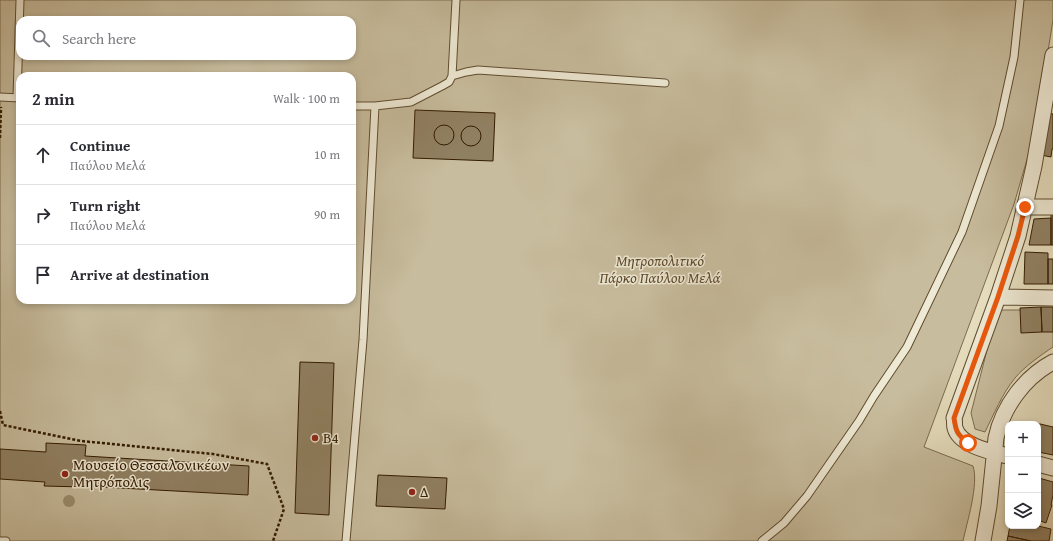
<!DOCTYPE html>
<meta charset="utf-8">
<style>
body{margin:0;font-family:"Gentium Book Plus",serif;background:#f7f7f7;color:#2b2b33}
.controls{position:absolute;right:12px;bottom:12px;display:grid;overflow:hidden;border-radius:8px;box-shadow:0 2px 6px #0003}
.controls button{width:36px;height:36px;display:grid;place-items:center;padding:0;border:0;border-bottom:1px solid #e1e1e2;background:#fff;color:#2b2b33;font:20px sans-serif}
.stop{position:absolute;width:12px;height:12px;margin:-9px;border:3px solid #ea580c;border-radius:50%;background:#fff}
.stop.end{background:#ea580c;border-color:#fff;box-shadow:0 1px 4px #0008}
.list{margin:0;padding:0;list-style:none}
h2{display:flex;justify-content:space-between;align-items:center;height:52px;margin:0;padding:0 16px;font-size:17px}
h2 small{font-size:13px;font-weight:400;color:#7c7c81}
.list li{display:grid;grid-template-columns:26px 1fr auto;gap:12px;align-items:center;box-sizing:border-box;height:60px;padding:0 16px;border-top:1px solid #e1e1e2}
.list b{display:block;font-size:15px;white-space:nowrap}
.list p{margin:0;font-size:13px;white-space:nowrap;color:#7c7c81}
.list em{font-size:13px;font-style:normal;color:#7c7c81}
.icon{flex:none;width:22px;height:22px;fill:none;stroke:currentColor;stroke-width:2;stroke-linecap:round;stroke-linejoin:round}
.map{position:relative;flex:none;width:1053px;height:541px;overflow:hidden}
.search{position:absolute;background:#fff;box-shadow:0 2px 6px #0003;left:16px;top:16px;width:340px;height:44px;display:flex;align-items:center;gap:10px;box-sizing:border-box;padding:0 14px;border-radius:12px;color:#7c7c81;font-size:15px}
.panel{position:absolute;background:#fff;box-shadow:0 2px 6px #0003;left:16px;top:72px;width:340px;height:232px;border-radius:12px}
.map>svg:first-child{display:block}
.green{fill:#c7bc9d;stroke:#7d6c4e;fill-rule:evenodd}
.building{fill:#908062;stroke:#331b00}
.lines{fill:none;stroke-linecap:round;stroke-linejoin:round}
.service-casing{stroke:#604c2f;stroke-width:9}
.minor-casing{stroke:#604c2f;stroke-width:17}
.path{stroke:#331b00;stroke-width:2.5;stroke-dasharray:3 2;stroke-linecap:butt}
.service{stroke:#eee9d4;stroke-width:7}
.minor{stroke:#eee9d4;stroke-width:15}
.tree{fill:#9b8d6f}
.route{stroke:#ea580c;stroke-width:5}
.poi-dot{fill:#8f2418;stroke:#eee9d4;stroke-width:1.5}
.labels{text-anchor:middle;stroke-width:3;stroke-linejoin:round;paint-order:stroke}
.park-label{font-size:15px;font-style:italic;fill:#5f4b2f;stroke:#eee9d4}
.poi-label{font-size:15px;fill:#331b00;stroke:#eee9d4;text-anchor:start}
</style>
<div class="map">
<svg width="1053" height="541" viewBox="0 0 1053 541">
<rect width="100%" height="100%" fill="#e5ddbd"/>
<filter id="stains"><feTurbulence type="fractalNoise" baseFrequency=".005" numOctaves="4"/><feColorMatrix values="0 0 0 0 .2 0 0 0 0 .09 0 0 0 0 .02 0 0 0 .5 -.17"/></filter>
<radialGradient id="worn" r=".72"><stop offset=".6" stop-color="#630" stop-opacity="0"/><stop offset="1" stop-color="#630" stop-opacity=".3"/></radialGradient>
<path class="green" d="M0 0H1053V20L1035 132 1014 204 924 447 973 466C979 484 967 522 963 541H0ZM20 20H352V56H20ZM20 76H352V300H20Z
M998 310H1053V347C1041 355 1024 367 1015 378 1002 394 994 414 985 432L975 429 971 413 988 346Z"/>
<path class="building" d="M415 110 495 113 493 161 413 158Z
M1048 113 1053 114V149H1052L1051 157 1041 155Z
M434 135a10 10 0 1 1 20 0a10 10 0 1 1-20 0Z
M461 136a10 10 0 1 1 20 0a10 10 0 1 1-20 0Z
M1051 214H1053V245H1051Z
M1051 218V245H1029L1034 219Z
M1025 252 1048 253V284H1024Z
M1048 259H1053V284H1048Z
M1041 307 1042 332 1021 333 1020 308Z
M1041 307H1053V332H1042Z
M300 362 334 363 329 515 295 513Z
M1036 423 1053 427V455L1038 452V424Z
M46 443 86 445 85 456 249 466 248 495 84 486V487L44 486 45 482 0 479V449L46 452Z
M378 475 447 478 445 509 376 506Z
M1039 478 1053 482V495L1051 505H1052L1046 523 1038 520V482Z
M1010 526H1038L1051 529 1049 541H1031L1008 536Z
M1008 536 1031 541H1007Z"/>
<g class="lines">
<defs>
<path id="service" d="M452 76 466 72 478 70 665 83
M0 97 20 98
M17 98 20 0
M352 106H375L411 102 442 86 449 82 452 76 456 0
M0 541H6
M346 541 363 340 375 106
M762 541 784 523 807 496 859 421 874 396 907 347 962 232 999 126 1014 57 1020 0"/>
<path id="minor" d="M1025 207H1053
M998 297 1053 298
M1008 456C992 452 960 446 955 428 954 425 955 421 954 418L998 297 1018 236 1034 166 1053 55
M1038 464 1053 468
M983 541 989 506 996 438C1003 406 1025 377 1053 362"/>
</defs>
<use href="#service" class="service-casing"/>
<use href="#minor" class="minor-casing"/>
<path class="path" d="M0 138 1 107
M0 411 3 425 81 441 213 454 267 464 284 509 273 541"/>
<use href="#service" class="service"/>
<use href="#minor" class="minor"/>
</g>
<circle class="tree" cx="69" cy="501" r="6"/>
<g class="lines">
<path class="route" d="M968 443C957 434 956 432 954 418L998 297 1018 236 1025 207"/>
</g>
<g class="poi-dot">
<circle cx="315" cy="438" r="4"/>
<circle cx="65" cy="474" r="4"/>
<circle cx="412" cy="492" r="4"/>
</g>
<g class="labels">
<g class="park-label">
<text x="660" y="266">Μητροπολιτικό<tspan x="660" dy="17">Πάρκο Παύλου Μελά</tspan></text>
</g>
<g class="poi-label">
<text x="323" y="443">Β4</text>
<text x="73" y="470">Μουσείο Θεσσαλονικέων<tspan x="73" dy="17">Μητρόπολις</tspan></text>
<text x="420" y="497">Δ</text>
</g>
</g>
<rect width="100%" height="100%" filter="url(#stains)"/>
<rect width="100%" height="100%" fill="url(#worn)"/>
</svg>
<div class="controls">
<button>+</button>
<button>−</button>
<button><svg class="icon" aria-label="layers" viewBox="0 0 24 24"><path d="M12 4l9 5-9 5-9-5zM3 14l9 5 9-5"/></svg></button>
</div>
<div class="stop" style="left:968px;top:443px"></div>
<div class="stop end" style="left:1025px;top:207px"></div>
<div class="search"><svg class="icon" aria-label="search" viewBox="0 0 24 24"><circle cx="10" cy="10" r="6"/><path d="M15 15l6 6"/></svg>Search here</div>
<section class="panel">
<h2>2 min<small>Walk · 100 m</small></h2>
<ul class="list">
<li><svg class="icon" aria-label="ahead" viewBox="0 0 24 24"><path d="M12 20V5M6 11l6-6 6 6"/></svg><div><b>Continue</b><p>Παύλου Μελά</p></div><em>10 m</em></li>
<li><svg class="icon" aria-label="right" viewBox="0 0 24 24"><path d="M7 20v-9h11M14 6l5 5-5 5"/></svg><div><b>Turn right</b><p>Παύλου Μελά</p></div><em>90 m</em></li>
<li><svg class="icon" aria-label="arrive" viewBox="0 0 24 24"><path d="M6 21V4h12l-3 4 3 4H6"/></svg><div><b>Arrive at destination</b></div></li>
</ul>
</section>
</div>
